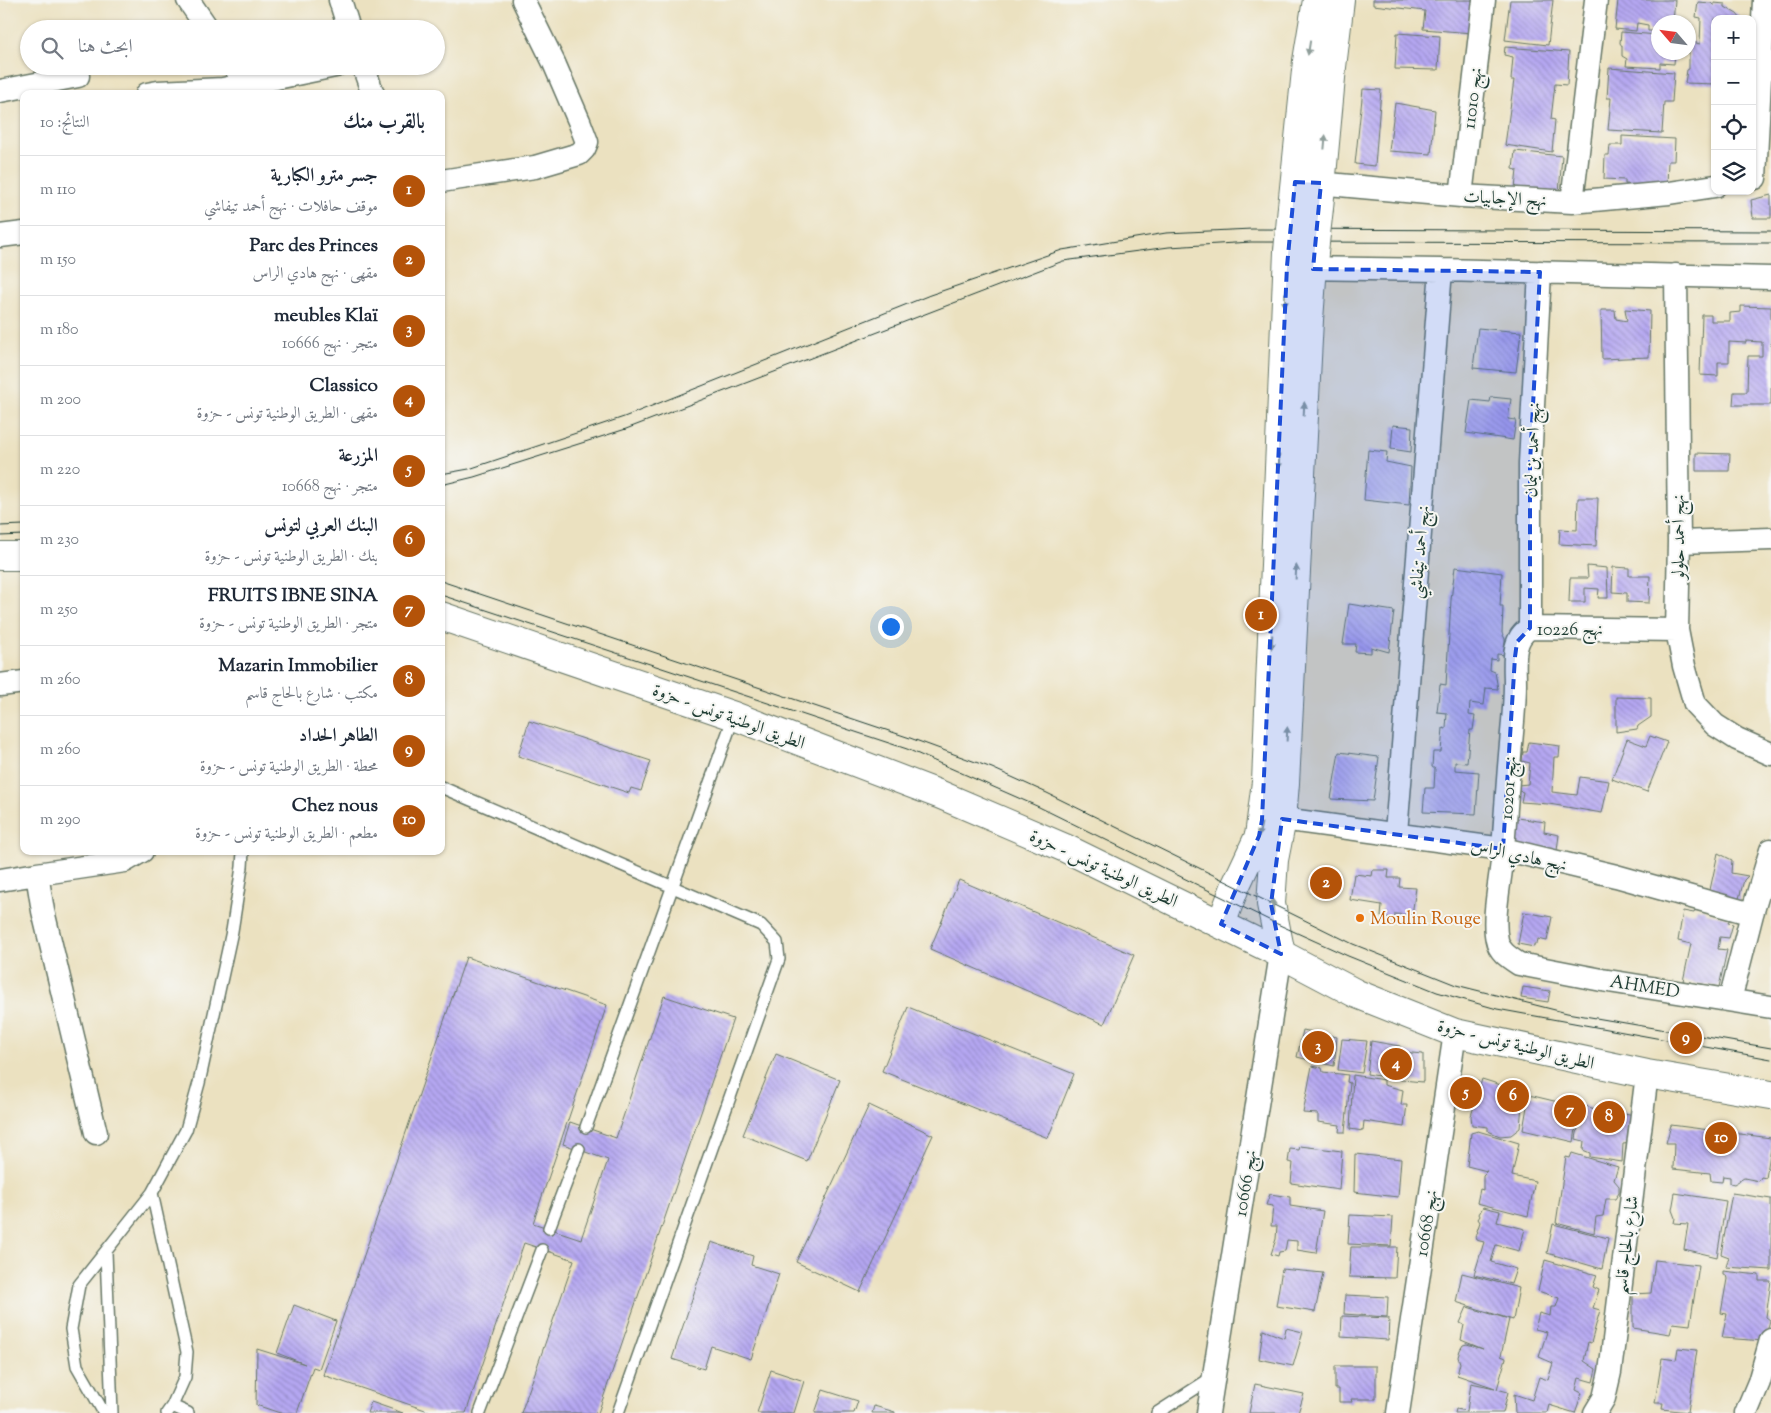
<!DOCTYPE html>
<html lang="ar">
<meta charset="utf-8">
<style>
body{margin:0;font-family:"Sorts Mill Goudy",Amiri,serif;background:#f6f6f7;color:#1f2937;direction:rtl}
.controls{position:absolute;right:15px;top:15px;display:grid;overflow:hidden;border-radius:10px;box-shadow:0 1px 4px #0004}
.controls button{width:45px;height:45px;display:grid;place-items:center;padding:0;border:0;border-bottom:1px solid #e0e1e3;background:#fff;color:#1f2937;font:25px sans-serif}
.compass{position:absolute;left:1651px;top:15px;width:45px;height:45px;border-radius:50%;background:#fff;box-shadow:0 1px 4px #0004;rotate:298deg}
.you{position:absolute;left:890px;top:626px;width:18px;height:18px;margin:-12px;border:4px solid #fff;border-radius:50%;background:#1a73e8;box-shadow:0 0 0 8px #1a73e833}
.badge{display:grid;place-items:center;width:32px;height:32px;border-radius:50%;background:#b45309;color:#fff;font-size:16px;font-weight:700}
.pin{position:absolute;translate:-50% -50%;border:2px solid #fff;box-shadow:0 1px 5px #0006}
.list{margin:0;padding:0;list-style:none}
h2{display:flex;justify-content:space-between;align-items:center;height:65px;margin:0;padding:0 20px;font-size:21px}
h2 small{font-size:16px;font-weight:400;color:#747a83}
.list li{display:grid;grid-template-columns:32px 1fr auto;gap:15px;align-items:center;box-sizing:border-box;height:70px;padding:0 20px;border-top:1px solid #e0e1e3}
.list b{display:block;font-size:19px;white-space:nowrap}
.list p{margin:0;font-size:16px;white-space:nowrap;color:#747a83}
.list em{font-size:16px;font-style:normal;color:#747a83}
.icon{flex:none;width:28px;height:28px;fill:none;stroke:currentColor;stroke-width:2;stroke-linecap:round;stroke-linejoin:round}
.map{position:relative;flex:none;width:1771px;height:1413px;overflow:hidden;direction:ltr}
.search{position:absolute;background:#fff;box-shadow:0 1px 4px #0004;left:20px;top:20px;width:425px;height:55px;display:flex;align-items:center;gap:12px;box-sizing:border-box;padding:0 18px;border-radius:28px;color:#747a83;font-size:19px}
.panel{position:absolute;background:#fff;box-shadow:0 1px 4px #0004;left:20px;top:90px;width:425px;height:765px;border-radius:10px;direction:rtl}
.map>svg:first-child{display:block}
.building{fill:url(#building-back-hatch)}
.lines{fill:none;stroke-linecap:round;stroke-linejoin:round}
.lane-casing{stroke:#667665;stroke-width:14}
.street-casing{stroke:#667665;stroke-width:25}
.secondary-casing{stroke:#667665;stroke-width:30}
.primary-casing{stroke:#667665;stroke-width:30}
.lane{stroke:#fff;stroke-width:11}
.street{stroke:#fff;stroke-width:22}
.secondary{stroke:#fff;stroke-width:28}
.primary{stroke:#fff;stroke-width:28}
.tram{stroke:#1f3d34;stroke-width:1}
.secondary-bridge-casing{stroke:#667665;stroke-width:30;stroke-linecap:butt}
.secondary-bridge{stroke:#fff;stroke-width:28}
.oneway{fill:#8f9e9a}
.marked{fill:#1d4ed8;fill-opacity:0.2;stroke:#1d4ed8;stroke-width:4;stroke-dasharray:10 6;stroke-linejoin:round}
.food-dot{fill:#e8710a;stroke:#f6f6f2;stroke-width:2}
.labels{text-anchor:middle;stroke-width:4;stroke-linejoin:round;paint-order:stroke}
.street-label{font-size:18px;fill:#1f3d34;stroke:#f6f6f2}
.food-label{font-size:18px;fill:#c56008;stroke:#f6f6f2;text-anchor:start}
</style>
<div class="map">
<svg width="1771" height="1413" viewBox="0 0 1771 1413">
<defs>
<pattern id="building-back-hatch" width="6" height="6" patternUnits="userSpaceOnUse" patternTransform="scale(1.25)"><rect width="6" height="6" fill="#b5a7f2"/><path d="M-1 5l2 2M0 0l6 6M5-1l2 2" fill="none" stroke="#9389c5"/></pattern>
</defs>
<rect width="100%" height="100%" fill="#f6f6f2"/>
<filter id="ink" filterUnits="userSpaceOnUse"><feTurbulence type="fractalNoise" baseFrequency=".02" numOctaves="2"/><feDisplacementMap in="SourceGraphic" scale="10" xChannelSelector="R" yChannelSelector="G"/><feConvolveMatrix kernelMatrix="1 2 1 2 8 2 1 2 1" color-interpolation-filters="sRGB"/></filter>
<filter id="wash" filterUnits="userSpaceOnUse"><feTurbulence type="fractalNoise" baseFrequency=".0096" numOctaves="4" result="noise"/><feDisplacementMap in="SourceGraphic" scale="20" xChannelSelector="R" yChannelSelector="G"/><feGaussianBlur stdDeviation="1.12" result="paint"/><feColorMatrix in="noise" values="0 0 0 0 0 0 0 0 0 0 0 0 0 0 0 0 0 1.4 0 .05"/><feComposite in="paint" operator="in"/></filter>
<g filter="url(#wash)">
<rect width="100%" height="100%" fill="#ebe1c0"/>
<g id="blocks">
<path class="building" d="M1373 0H1475L1472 33 1423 29 1425 11 1373 5Z
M1510 0H1553L1548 45 1505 40Z
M1618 0H1675L1673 22H1658V31H1648V25L1637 23 1636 31 1615 29Z
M1698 2 1711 3 1714 6V3L1725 4V7L1737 14 1741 19H1715V84L1685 83 1687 70 1689 69V41L1700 44 1701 18 1696 17Z
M1621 32 1658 35V52H1675L1674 64 1660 63V68L1626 66 1627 59 1622 56V46L1620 43Z
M1397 33 1440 36 1438 70 1395 69Z
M1505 47 1569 52 1567 85 1555 84 1551 119 1555 120 1552 152 1505 145 1514 80H1511L1513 57 1504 55Z
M1609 68 1674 73 1672 102H1664L1662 133 1608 130 1611 98H1607Z
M1363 89 1381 90 1375 166 1355 164Z
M1395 103 1435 110 1431 154 1389 151Z
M1622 136 1675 139 1674 161H1668L1667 186 1625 184V180L1604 179 1605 155H1609L1610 145H1622Z
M1515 151 1562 156 1559 193 1515 189 1517 170 1513 169Z
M1771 195V218H1753L1751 200Z
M1741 306 1771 307V405H1733L1734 392H1747L1748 356H1762V342L1746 341V343L1729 342V362H1718V376L1700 375 1702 315H1711V321H1730V313L1741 312Z
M1625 309 1650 311 1649 357 1602 359 1601 310H1615L1616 319 1627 321Z
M1478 328 1521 332 1516 372 1473 368Z
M1491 397 1511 399 1508 419 1516 420 1513 440 1466 433 1471 400 1490 402Z
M1393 425 1412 427 1411 452 1391 449Z
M1368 450 1387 452 1386 462 1411 467 1409 505 1364 500Z
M1696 453 1730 454 1729 471H1696Z
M1578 498H1598L1596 546 1559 544 1560 529 1577 530Z
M1587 566 1607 568 1608 598H1598L1599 589 1585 588V602H1569L1570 578H1588Z
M1455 567 1502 573 1500 606H1503L1502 633 1505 639V655L1497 654V660L1491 659 1490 670 1495 672 1498 689 1486 688 1484 705 1470 703 1469 715 1475 716 1473 730H1470L1467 763 1455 762V770L1479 772 1476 814 1423 812 1425 788H1434L1435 769 1432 767 1433 752H1441L1443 728 1446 729 1447 713 1437 712 1440 684 1446 685 1451 600Z
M1613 567 1629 568V576H1650L1649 603 1627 602V593L1612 592Z
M1349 604 1394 611 1389 652 1371 647V653L1355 652 1356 644H1343Z
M1616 697 1651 698V717L1638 726 1637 729 1616 732Z
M529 721 651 761 641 791 631 788 629 793 518 756Z
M1650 736 1667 742 1647 792 1612 779 1627 739 1646 746Z
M1529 742 1560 746 1559 757H1554L1552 792 1577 795 1580 777 1609 781 1602 813 1549 804 1521 802 1523 792 1519 791 1518 785 1528 784 1530 763 1522 761 1523 752H1527Z
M1339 752 1379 757 1373 801 1331 799Z
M1517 818 1545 822 1544 832 1559 835 1556 858 1513 845Z
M1718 853 1732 860 1731 873 1748 876 1744 880 1737 906 1708 899Z
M1373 870H1389L1388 878H1400L1399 887 1416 888 1412 915 1395 914V918L1381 917 1382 905 1350 900 1354 874 1372 876Z
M959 880 1134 955 1104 1024 930 949Z
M1696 908 1704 910 1706 913 1730 918 1728 923 1733 924 1729 938 1720 937 1718 949 1727 950 1719 987 1683 981 1691 944 1678 941 1683 911 1694 913Z
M1524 912 1552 917 1547 941 1538 939 1537 944H1534V947L1518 944Z
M466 957 607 1005 533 1223 581 1239 608 1160 563 1144 570 1122 616 1138 664 996 733 1019 598 1413H521L574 1260 524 1243 466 1413H434L323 1375Z
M1523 987 1550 991 1548 1002 1521 998Z
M908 1007 1074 1074 1048 1138 882 1071Z
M1303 1030 1337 1037 1334 1066 1297 1057Z
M1342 1039 1367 1041 1362 1073 1338 1070Z
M1371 1041 1400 1046 1401 1052 1423 1054V1082L1402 1080 1367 1074Z
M776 1054 840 1080 807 1161 743 1135Z
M1312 1066 1322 1068 1323 1072 1348 1075 1347 1082 1350 1083 1345 1132H1339L1340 1125 1318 1122V1114L1303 1113Z
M1353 1075 1384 1080V1085L1403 1090 1401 1105H1407L1404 1127 1364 1121 1363 1131 1350 1129Z
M1461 1077 1478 1081 1470 1109 1454 1105Z
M1482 1079 1523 1092 1520 1128 1511 1135 1500 1136 1488 1131V1127L1472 1125 1471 1116Z
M1529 1095 1579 1107 1574 1142 1523 1130Z
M869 1105 933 1135 860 1292 796 1262Z
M1582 1105 1595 1109 1596 1107 1634 1115 1632 1143 1623 1144 1622 1162 1590 1157V1153L1583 1150 1584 1141 1576 1139Z
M1671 1125 1771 1138V1148L1766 1178 1761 1177 1759 1181 1744 1178 1734 1184 1730 1183V1177L1723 1176 1722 1182 1711 1181 1710 1173 1673 1169 1674 1143H1666Z
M1478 1131 1519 1143 1512 1176 1535 1181 1528 1216 1477 1203 1480 1189 1483 1190V1175L1487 1171 1467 1166 1471 1133Z
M1300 1146 1342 1151 1339 1190 1291 1183 1293 1163 1288 1162 1290 1149 1299 1150Z
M1572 1153 1618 1167 1614 1180 1619 1186V1193L1615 1199H1606L1603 1216 1596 1217 1594 1233 1556 1223 1566 1157 1570 1158Z
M1355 1154 1401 1159 1398 1197 1354 1192Z
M1675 1193 1726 1201 1717 1257 1684 1249 1688 1224 1674 1223 1675 1218 1672 1210Z
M1732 1193 1771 1199V1270L1726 1267 1729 1257 1721 1254Z
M1270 1194 1290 1197V1206L1323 1211 1316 1253 1297 1250V1241L1287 1240 1285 1251 1279 1252 1278 1256 1271 1254 1276 1239 1277 1226H1271L1273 1206 1266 1205Z
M1483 1207 1500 1211 1497 1222 1525 1229 1519 1251 1496 1245 1491 1262 1516 1269 1511 1284 1474 1275 1484 1242 1476 1240 1475 1236 1478 1232 1477 1231 1480 1222 1478 1219 1480 1216 1479 1214Z
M1350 1215 1393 1217 1391 1246 1348 1244Z
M1553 1224 1608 1238 1602 1269 1547 1253Z
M711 1242 753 1256 751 1265 779 1274 751 1359 711 1346 704 1369 672 1359Z
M1351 1247H1397L1395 1278 1349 1277Z
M1545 1260 1597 1275 1593 1287 1599 1290 1593 1308 1600 1310 1591 1343 1588 1342 1584 1361 1596 1369 1593 1382 1579 1378 1576 1390 1582 1393 1575 1413 1549 1405 1547 1413H1515L1514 1394 1532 1400 1539 1377 1548 1380 1553 1363 1539 1357 1547 1332 1535 1329 1539 1313 1550 1316 1551 1307H1556L1559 1298 1538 1291Z
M1655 1260 1699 1265 1690 1325 1673 1323 1670 1334 1633 1328V1294L1651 1293Z
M1282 1269 1323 1273 1315 1312 1276 1306Z
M1723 1271 1759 1275V1281H1771L1766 1317 1770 1320 1765 1341 1722 1338 1727 1314 1721 1313 1727 1279 1726 1275 1723 1274Z
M1462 1273 1519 1288 1513 1320 1456 1302Z
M1345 1295 1388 1297 1387 1317 1344 1314Z
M294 1305 336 1321 319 1369 313 1367 297 1413H280L256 1405 257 1349 305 1364 277 1353Z
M1467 1307 1509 1319 1501 1356 1506 1358 1497 1389 1508 1392 1503 1413H1455L1456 1409 1467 1411 1471 1383 1495 1388 1457 1375 1460 1363 1458 1357 1460 1350 1463 1345 1467 1344 1483 1349 1461 1340 1464 1325 1460 1323Z
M1342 1316 1389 1318 1388 1340 1341 1337Z
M1286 1328 1303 1332 1293 1366 1259 1359 1263 1330 1284 1338Z
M1678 1348 1697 1350 1688 1412 1662 1409 1663 1403H1655L1662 1358 1676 1360Z
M1335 1366H1376V1399H1351L1352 1402H1339V1389H1335Z
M771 1370 804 1381 794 1413H757Z
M1255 1384 1304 1394 1298 1413H1249Z
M823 1390 858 1401 854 1413H815Z
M371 1402 403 1413H367Z
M874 1406 895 1412V1413H872Z"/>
</g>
</g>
<g filter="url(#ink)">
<use href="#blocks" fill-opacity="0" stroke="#667665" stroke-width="1"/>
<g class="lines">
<defs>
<path id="lane" d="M441 787 761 925 777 942 779 959 618 1413
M586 1127 734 716
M152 1193 187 1352 185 1377 172 1406 167 1413
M549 1228 579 1149
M106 1252 112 1413
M172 1406 188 1413
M104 1413 77 1366 71 1329 79 1285 152 1193 186 1130 199 1083 232 931 242 867 243 851
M480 1413 542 1250
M1157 1413 1213 1377"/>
<path id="street" d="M188 0 208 29
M340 0 349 29
M234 66 246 84
M363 66 373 94
M0 91 78 76
M147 94 158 92 223 89 335 66
M1755 178 1764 0
M441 181 535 167 579 154 584 149 587 142 579 121 554 63 523 0
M1306 182 1461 196 1572 202 1669 193 1715 186
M1461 196 1484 0
M1572 202 1596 0
M0 236 24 233
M1297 268 1441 270 1771 278
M1676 275 1679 542 1677 630 1684 666 1695 704 1715 725 1737 739 1771 754
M1679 542 1771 539
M1530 628V463L1540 272
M1677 630 1530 628C1511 639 1515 664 1515 683 1515 707 1512 731 1510 755 1507 790 1505 825 1502 861 1500 883 1492 919 1497 940 1499 952 1510 958 1519 964L1602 980 1771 1007
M0 685 24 682
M1282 819 1503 849 1616 876 1752 914
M1396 833 1441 270
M37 874 125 861 142 851
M0 880 37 874 43 911 96 1133
M1730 1000 1752 914 1771 850
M1208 1413 1281 954
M1398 1413 1455 1033
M1595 1413 1604 1398 1610 1372 1647 1074
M1746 1413 1759 1382 1771 1340"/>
<path id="secondary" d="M1292 207 1307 61 1317 0
M1319 208 1332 67 1340 0
M1221 924 1235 887 1259 836 1266 782 1288 251
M1281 954 1271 904 1274 860 1282 819 1285 783 1309 320 1314 252"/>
<path id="primary" d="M0 556H24
M441 616 734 716 941 795 1065 848 1281 954 1357 994 1455 1033 1647 1074 1771 1095"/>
</defs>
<use href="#lane" class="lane-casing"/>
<use href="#street" class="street-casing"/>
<use href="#secondary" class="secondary-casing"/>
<use href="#primary" class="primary-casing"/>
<use href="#lane" class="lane"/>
<use href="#street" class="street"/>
<use href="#secondary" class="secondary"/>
<use href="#primary" class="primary"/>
<path class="tram" d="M441 474 469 469 624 417 930 295 1062 250 1166 233 1252 229 1771 231
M441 485 474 477 626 429 1063 261 1169 247 1251 242 1771 243
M0 526 24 525
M0 536 24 535
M441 581 910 738 992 768 1047 793 1353 944 1456 985 1567 1013 1771 1048
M441 595 907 749 1039 807 1275 923 1348 956 1437 992 1497 1009 1771 1059"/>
<defs>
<path id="secondary-bridge" d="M1288 251 1292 207
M1314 252 1319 208"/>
</defs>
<use href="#secondary-bridge" class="secondary-bridge-casing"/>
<use href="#secondary-bridge" class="secondary-bridge"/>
</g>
<defs><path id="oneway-solid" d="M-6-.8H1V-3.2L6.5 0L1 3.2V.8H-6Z" transform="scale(1.25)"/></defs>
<g class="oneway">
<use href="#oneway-solid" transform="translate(1309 48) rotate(99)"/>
<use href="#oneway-solid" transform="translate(1325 142) rotate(-85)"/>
<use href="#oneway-solid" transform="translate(1285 300) rotate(92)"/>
<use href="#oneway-solid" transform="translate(1304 409) rotate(-87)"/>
<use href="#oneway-solid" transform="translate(1279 462) rotate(92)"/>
<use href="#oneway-solid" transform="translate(1296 572) rotate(-87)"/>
<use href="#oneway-solid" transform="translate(1272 642) rotate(92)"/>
<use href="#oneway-solid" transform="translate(1287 734) rotate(-87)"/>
<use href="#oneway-solid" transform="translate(1260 830) rotate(102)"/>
<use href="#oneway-solid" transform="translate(1273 906) rotate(-94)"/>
</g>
</g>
<path class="marked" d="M1295 182 1321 183 1313 269 1540 272 1530 463V628L1517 642 1515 657 1503 849 1282 819 1271 904 1281 954 1221 924 1259 836 1262 820 1287 266Z"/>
<circle class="food-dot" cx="1360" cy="918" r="5"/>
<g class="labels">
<g class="street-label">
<text transform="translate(1472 98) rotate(-83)" y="6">نهج 11010</text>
<text transform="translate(1505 198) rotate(3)" y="6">نهج الإجابيات</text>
<text transform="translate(1532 450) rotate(-88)" y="6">نهج أحمد بن ليمان</text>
<text transform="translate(1678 537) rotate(-90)" y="6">نهج أحمد حلولو</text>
<text transform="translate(1419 552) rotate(-85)" y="6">نهج أحمد تيفاشي</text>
<text x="1570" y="635">نهج 10226</text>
<text transform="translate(729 716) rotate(20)" y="6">الطريق الوطنية تونس - حزوة</text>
<text transform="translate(1508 788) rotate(-86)" y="6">نهج 10201</text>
<text transform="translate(1519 855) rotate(12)" y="6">نهج هادي الراس</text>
<text transform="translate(1104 868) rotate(25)" y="6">الطريق الوطنية تونس - حزوة</text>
<text transform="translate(1645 986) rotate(9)" y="6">AHMED</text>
<text transform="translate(1516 1044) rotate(14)" y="6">الطريق الوطنية تونس - حزوة</text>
<text transform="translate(1245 1183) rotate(-81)" y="6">نهج 10666</text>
<text transform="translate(1426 1223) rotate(-81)" y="6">نهج 10668</text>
<text transform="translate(1626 1245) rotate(-83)" y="6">شارع بالحاج قاسم</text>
</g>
<g class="food-label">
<text x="1370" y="924">Moulin Rouge</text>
</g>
</g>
</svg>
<div class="controls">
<button>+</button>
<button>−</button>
<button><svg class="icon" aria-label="locate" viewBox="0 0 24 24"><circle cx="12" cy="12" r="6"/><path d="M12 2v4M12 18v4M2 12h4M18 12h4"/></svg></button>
<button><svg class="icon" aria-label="layers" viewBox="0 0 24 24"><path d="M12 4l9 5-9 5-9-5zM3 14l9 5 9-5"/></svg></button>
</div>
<svg class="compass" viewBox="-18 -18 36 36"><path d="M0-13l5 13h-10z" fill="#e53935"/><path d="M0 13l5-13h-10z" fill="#747a83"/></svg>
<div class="you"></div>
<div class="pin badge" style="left:1261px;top:615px">1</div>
<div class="pin badge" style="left:1326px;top:883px">2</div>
<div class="pin badge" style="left:1318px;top:1047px">3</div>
<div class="pin badge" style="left:1396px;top:1064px">4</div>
<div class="pin badge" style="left:1466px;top:1093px">5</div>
<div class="pin badge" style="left:1513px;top:1096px">6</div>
<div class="pin badge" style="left:1570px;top:1111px">7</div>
<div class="pin badge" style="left:1609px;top:1117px">8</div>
<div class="pin badge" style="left:1686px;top:1038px">9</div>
<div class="pin badge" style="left:1721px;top:1138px">10</div>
<div class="search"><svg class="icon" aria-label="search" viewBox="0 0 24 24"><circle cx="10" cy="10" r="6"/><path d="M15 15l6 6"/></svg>ابحث هنا</div>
<section class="panel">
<h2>بالقرب منك<small>النتائج: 10</small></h2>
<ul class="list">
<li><span class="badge">1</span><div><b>جسر مترو الكبارية</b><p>موقف حافلات · نهج أحمد تيفاشي</p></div><em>110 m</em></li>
<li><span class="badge">2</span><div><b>Parc des Princes</b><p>مقهى · نهج هادي الراس</p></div><em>150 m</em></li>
<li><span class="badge">3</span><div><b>meubles Klaï</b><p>متجر · نهج 10666</p></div><em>180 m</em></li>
<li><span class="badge">4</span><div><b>Classico</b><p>مقهى · الطريق الوطنية تونس - حزوة</p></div><em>200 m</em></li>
<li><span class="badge">5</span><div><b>المزرعة</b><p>متجر · نهج 10668</p></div><em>220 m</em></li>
<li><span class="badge">6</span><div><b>البنك العربي لتونس</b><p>بنك · الطريق الوطنية تونس - حزوة</p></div><em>230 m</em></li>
<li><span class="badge">7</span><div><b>FRUITS IBNE SINA</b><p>متجر · الطريق الوطنية تونس - حزوة</p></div><em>250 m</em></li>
<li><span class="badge">8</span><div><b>Mazarin Immobilier</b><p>مكتب · شارع بالحاج قاسم</p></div><em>260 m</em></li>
<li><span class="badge">9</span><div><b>الطاهر الحداد</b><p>محطة · الطريق الوطنية تونس - حزوة</p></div><em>260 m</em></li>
<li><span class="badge">10</span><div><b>Chez nous</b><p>مطعم · الطريق الوطنية تونس - حزوة</p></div><em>290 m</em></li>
</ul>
</section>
</div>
